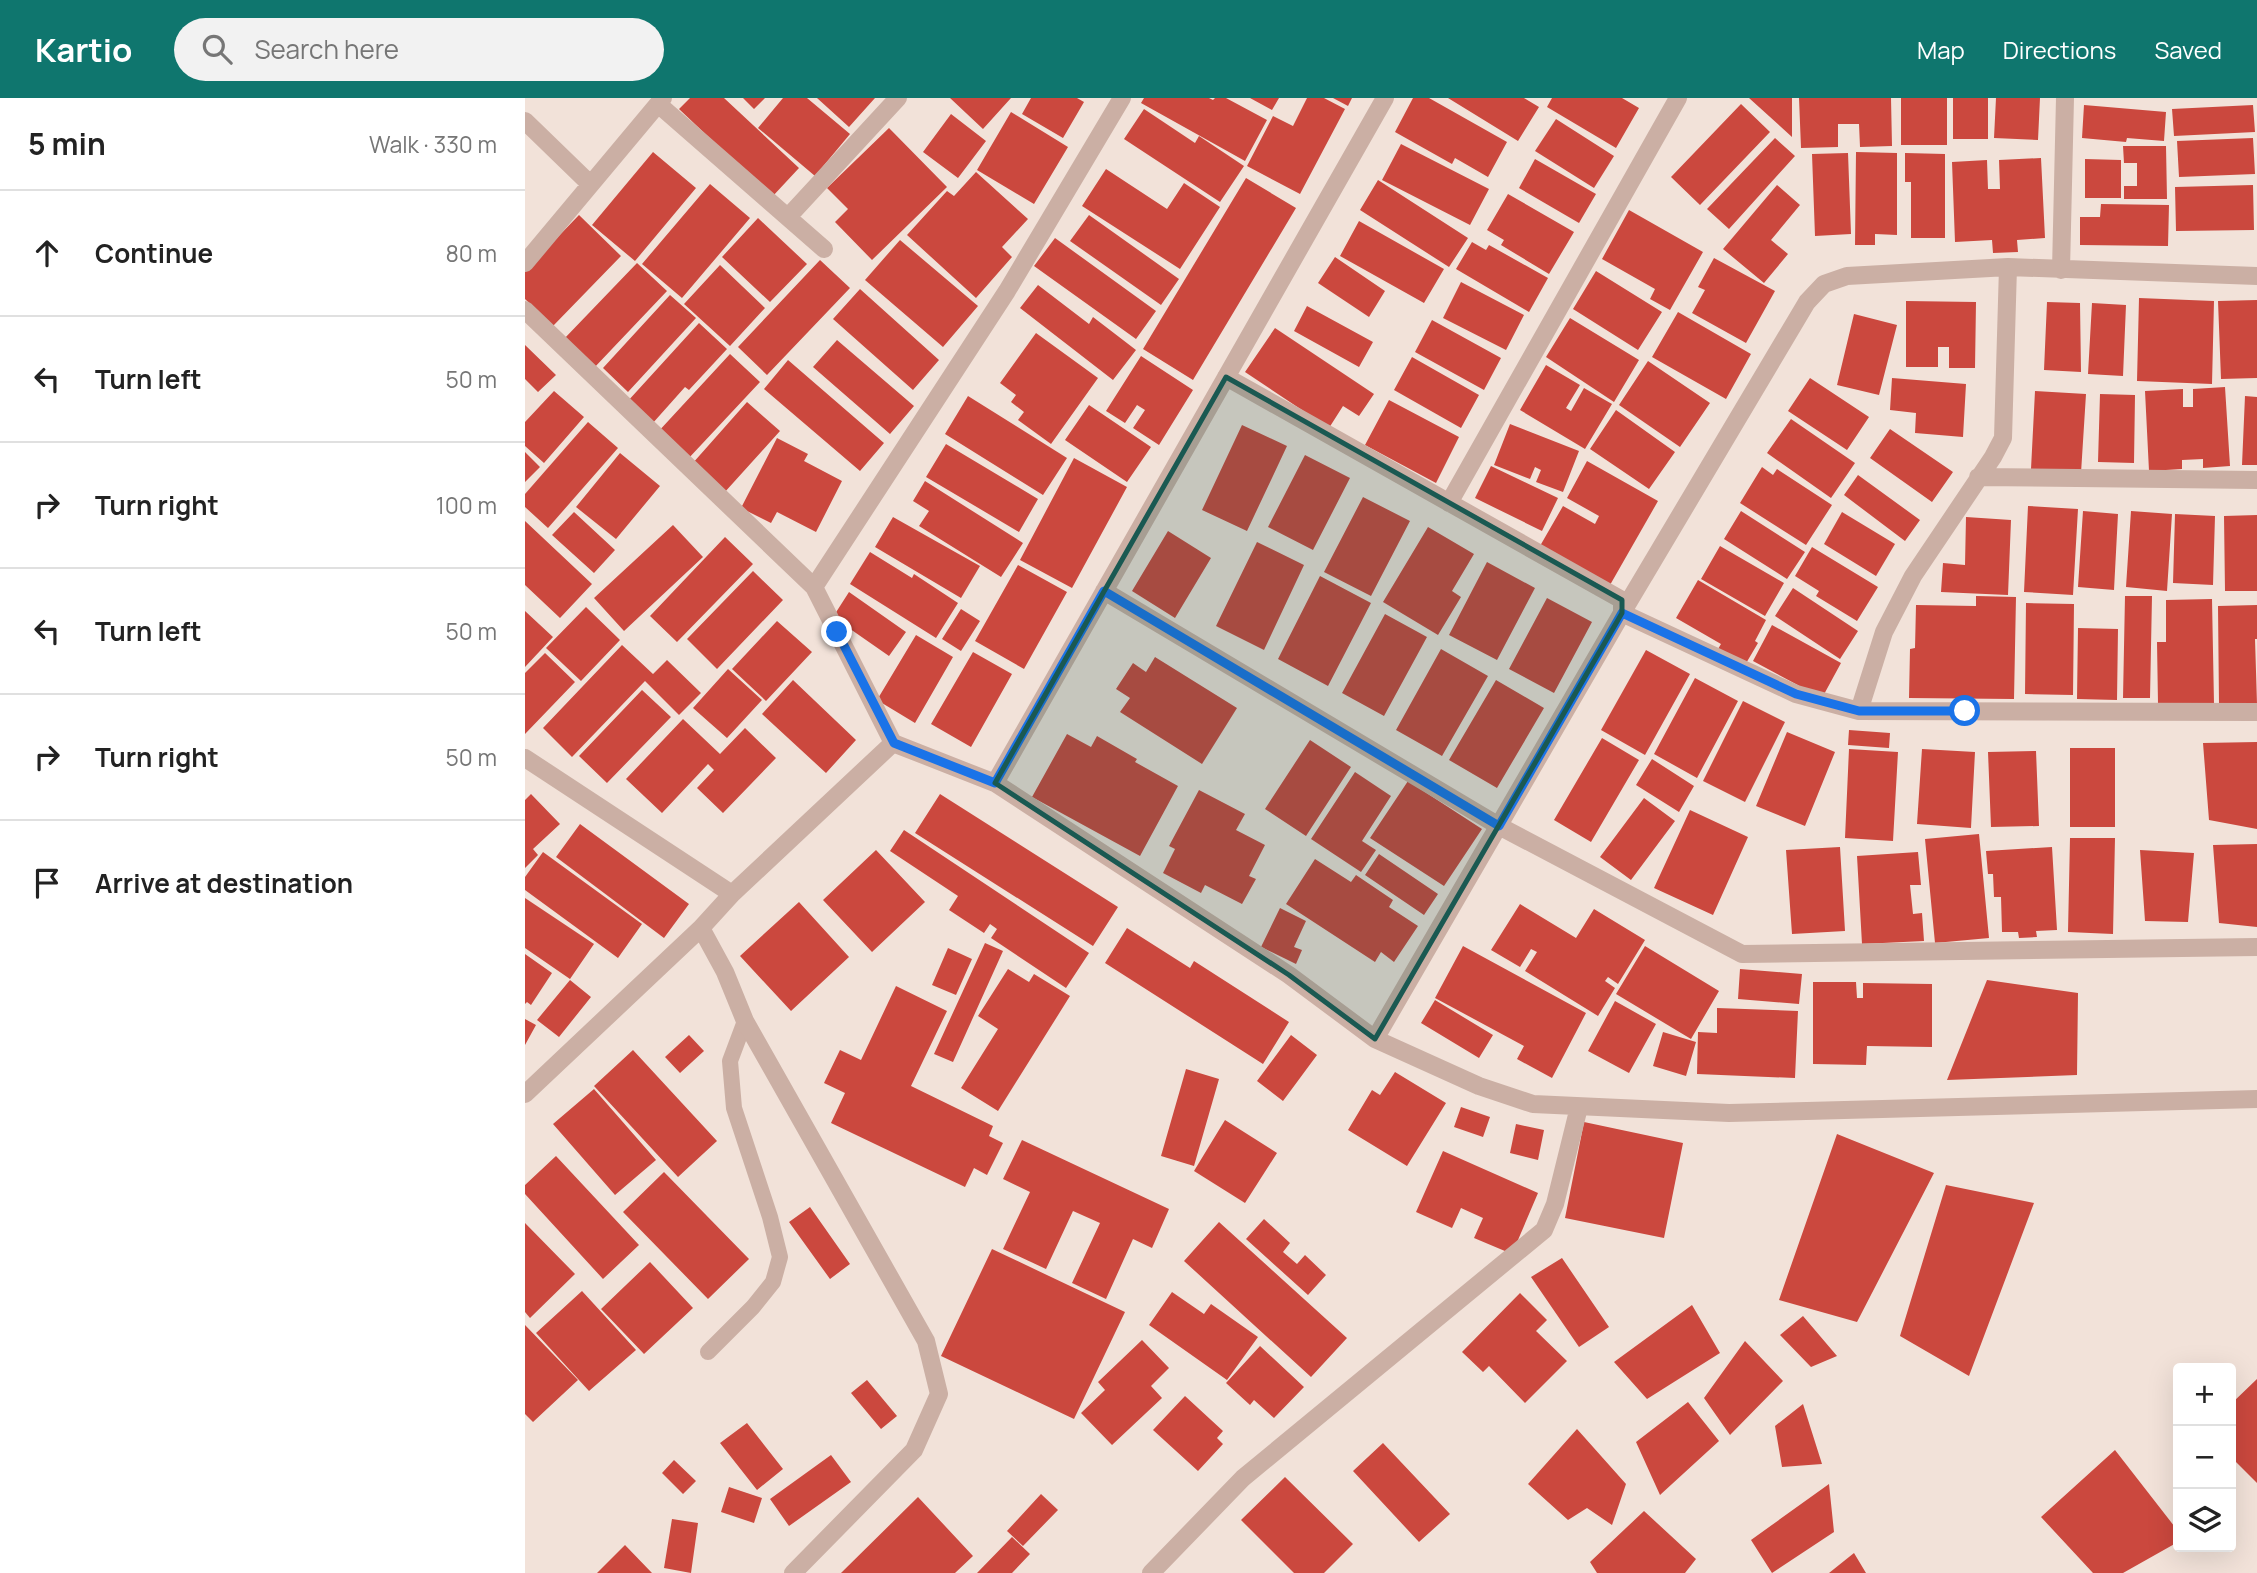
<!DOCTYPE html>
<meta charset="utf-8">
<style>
body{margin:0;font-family:Manrope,sans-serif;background:#f2f2f2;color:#222}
.controls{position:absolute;right:21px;bottom:21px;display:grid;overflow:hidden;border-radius:7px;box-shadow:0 7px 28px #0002}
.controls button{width:63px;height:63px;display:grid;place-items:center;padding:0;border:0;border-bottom:2px solid #e0e0e0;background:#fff;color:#222;font:35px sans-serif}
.stop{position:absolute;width:21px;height:21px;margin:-16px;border:5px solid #1a73e8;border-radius:50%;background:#fff}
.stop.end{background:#1a73e8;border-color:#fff;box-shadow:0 2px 7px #0008}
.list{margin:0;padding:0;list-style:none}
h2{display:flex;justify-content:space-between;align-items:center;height:91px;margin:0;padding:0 28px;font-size:30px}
h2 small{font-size:23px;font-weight:400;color:#767676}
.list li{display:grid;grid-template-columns:46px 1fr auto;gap:21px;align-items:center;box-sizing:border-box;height:126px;padding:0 28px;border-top:2px solid #e0e0e0}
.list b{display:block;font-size:26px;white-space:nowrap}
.list em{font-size:23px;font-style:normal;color:#767676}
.icon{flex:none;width:38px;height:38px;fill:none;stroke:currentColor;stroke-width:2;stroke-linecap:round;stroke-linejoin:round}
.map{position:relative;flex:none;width:1732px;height:1475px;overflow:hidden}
header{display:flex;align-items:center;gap:42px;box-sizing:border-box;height:98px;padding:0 35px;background:#0f766e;color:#fff}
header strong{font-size:33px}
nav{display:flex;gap:38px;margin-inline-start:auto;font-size:24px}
.search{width:490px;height:63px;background:#f2f2f2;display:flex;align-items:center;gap:18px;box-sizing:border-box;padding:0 24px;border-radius:38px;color:#767676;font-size:26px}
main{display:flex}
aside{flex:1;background:#fff}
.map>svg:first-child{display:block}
.building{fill:#cb483e}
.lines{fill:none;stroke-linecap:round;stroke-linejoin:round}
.lane{stroke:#cbafa4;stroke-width:16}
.street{stroke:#cbafa4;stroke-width:18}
.route{stroke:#1a73e8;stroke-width:9}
.marked{fill:#1a5952;fill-opacity:0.2;stroke:#1a5952;stroke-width:5;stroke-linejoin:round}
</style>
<header>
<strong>Kartio</strong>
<div class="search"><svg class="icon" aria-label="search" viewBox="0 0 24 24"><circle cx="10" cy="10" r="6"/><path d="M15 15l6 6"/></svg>Search here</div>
<nav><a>Map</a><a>Directions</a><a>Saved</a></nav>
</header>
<main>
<aside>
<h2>5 min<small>Walk · 330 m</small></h2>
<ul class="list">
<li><svg class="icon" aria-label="ahead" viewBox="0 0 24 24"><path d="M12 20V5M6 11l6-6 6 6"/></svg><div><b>Continue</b></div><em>80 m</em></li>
<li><svg class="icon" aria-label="left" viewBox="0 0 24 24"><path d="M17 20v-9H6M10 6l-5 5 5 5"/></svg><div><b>Turn left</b></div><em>50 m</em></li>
<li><svg class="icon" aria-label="right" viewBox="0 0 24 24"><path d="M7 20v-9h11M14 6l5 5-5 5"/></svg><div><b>Turn right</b></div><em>100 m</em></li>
<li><svg class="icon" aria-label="left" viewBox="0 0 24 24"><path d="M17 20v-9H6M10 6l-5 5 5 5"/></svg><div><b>Turn left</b></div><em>50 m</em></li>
<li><svg class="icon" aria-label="right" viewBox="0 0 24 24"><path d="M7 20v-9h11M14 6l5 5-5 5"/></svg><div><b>Turn right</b></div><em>50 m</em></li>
<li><svg class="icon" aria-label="arrive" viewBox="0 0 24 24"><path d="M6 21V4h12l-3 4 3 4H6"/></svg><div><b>Arrive at destination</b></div></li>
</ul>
</aside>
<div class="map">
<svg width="1732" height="1475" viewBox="0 0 1732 1475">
<rect width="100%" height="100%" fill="#f2e2d9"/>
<path class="building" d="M165 0H199L274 70 247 99 154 11Z
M218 0H240L229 11Z
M258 0H282L325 36 290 78 233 30Z
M292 0H350L324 29Z
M425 0H486L458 31Z
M506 0H552L559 4 538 40 497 16Z
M619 0H684L688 2 690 0H701L742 22 720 63 616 5Z
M725 0H754L747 12Z
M782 0H799L820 11 775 96 722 68 748 18 768 28Z
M808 0H827L823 8Z
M888 0H904L982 44 963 79 930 60 927 66 870 34Z
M923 0H999L1014 9 993 43Z
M1027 0H1097L1114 10 1091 50 1022 9Z
M1224 0H1267V39Z
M1274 0H1366L1367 48 1335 49 1334 26H1313V49L1276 50Z
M1376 0H1422V47H1376Z
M1428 0H1463V41H1428Z
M1471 0H1515L1513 42 1469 40Z
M1216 6 1245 34 1175 107 1146 79Z
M1559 7 1641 14 1639 43 1602 40 1601 44 1557 40Z
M1728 7 1730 34 1649 38 1647 11Z
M619 11 670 45 674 38 719 68 695 104 599 41Z
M486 14 543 49 509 106 452 72Z
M426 16 461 43 433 80 398 54Z
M1031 21 1089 58 1069 90 1010 53Z
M364 30 422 89 347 162 310 124 323 111 302 90Z
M1250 40 1270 58 1204 131 1182 111Z
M1728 40 1730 76 1654 79 1652 43Z
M876 46 964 91 945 127 857 82Z
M1598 48H1641L1642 101H1599V88H1612V65H1599Z
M128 54 171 90 110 163 67 127Z
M1331 54 1372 55V137L1350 136V147H1330Z
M1323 55 1326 136 1290 138 1287 56Z
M1380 55 1420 56V140H1386V84H1380Z
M1516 60 1520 140 1492 142 1493 154 1468 155 1467 142 1430 144 1427 64 1462 62 1463 91H1475L1474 62Z
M1010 61 1071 96 1054 125 994 90Z
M1560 61 1596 62V100H1560Z
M581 71 642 111 659 85 695 109 655 171 557 108Z
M451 74 503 121 477 149 487 159 451 200 382 137 422 93 429 98Z
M721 80 771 110 668 282 618 251Z
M853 82 943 140 924 169 835 112Z
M185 86 225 120 157 200 117 166Z
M1252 87 1275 107 1246 142 1263 156 1239 185 1198 151Z
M1728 87 1729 132 1651 133 1650 89Z
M983 96 1049 134 1024 176 976 147 979 142 962 132Z
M1576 106 1644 107 1643 148 1555 147V119H1575Z
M1104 112 1178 154 1145 212 1125 201 1130 191 1077 161Z
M54 117 96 158 28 228 0 201V173Z
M564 117 654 181 636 207 545 143Z
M233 120 282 166 245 204 197 159Z
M834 123 919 171 899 205 815 158Z
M530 140 631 213 611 241 509 168Z
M375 142 453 208 418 249 340 182Z
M947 144 961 152 964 147 1023 180 1004 214 931 171Z
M810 159 860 193 844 219 793 185Z
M1189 160 1250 193 1221 245 1167 215 1180 192 1173 189Z
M295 162 325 190 242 277 213 249Z
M112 165 142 193 68 271 38 242Z
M195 167 240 210 205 248 159 206Z
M1071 173 1137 214 1113 252 1048 211Z
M936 184 999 217 981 252 918 220Z
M513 187 564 226 568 219 611 252 588 282 495 210Z
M335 191 414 262 388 292 308 221Z
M145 197 171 220 103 294 78 270Z
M1614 200 1689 203 1687 286 1612 283Z
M1732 202V280L1696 281 1693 203Z
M1381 203 1451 204 1450 270H1424V249H1413V269H1381Z
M1522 204 1555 205 1556 274 1519 272Z
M1567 205 1601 207 1598 278 1563 276Z
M782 208 848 244 834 269 769 233Z
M1153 214 1226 256 1201 301 1127 259Z
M1329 216 1372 227 1354 297 1312 287Z
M1045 220 1114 262 1089 304 1021 259Z
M907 222 976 260 959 292 890 254Z
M174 225 202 251 164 292 160 289 127 326 102 304Z
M750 230 849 296 834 318 818 308 804 330 720 274Z
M511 235 573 280 526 346 493 322 499 314 486 304 491 297 475 285Z
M312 242 389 308 365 336 288 269Z
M0 247 31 277 13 294 0 281Z
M205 256 235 284 162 362 132 335Z
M616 258 668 292 634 347 608 330 620 312 612 307 600 325 581 313Z
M887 259 954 297 936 330 869 292Z
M263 262 359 345 335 373 239 291Z
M1123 263 1185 305 1155 349 1094 307Z
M1021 267 1055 287 1041 310 1046 313 1059 290 1087 306 1060 351 995 312Z
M1285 280 1344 319 1322 352 1263 313Z
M1367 280 1441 286 1438 339 1390 335 1391 315 1365 312Z
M1700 289 1705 368 1678 370V361L1657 362V371L1624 373 1620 293 1658 291V309H1668V291Z
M29 293 59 319 19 365 0 348V324Z
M1510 293 1561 296 1556 375 1506 371Z
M1575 296 1610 297 1609 365 1573 364Z
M443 298 542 360 518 397 420 336Z
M1720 298 1732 299V367H1717Z
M864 302 934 339 911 385 840 347Z
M222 304 255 333 199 395 167 366Z
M564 307 626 349 602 384 540 342Z
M1091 312 1150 354 1124 391 1065 351Z
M1266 321 1330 365 1306 400 1242 355Z
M63 324 93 350 23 430 0 409V396Z
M985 326 1054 353 1038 394 1011 384 1016 372 1010 369 1005 381 969 367Z
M717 327 762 348 722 433 677 412Z
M1365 331 1428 374 1407 404 1345 360Z
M252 340 283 356 279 363 317 383 291 434 252 414 246 425 216 410Z
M421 346 513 401 494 434 401 379Z
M0 354 15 369 0 384Z
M95 355 135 388 91 441 51 409Z
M780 357 825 380 788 452 743 429Z
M549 360 602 389 547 490 495 462Z
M1062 363 1133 403 1085 487 1015 448 1038 408 1070 426 1074 418 1042 400Z
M966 368 1033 400 1017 433 950 400Z
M1237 369 1248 377 1252 371 1307 407 1281 447 1215 405Z
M1333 377 1395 422 1380 443 1319 397Z
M400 383 498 445 476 479 394 428 404 413 388 403Z
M838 399 885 423 846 498 799 474Z
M1503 408 1553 411 1548 497 1499 494Z
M1216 413 1280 454 1262 481 1199 441Z
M1558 413 1593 416 1589 492 1553 489Z
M1606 413 1647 416 1642 493 1601 489Z
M49 414 90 452 69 475 27 437Z
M1317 414 1370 446 1351 478 1299 446Z
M1650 416 1690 418 1688 487 1648 485Z
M1732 417V493H1700L1699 418Z
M368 419 455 468 436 500 350 449Z
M1441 419 1486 422 1483 497 1416 494 1418 465 1440 467Z
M0 423 67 486 35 520 0 487Z
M148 427 178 459 99 533 69 500Z
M903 429 949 456 927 493 936 499 913 537 858 504Z
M643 433 686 460 650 520 607 493Z
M200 439 228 466 152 544 125 518Z
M732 444 779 467 739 552 691 528Z
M1195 448 1259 485 1240 518 1176 481Z
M1287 449 1353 489 1332 523 1291 498 1294 493 1270 478Z
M345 454 387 480 389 476 433 505 411 540 325 486Z
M962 464 1010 490 972 562 924 537Z
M493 467 542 494 499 571 450 543Z
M228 473 258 502 192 571 162 541Z
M795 478 846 505 803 588 753 561Z
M1173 482 1241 522 1230 543 1233 545 1220 567 1193 551 1196 546 1151 520Z
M1268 490 1333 533 1315 561 1250 518Z
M324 494 381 534 364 558 308 519Z
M1451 498 1491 499 1489 601 1384 600 1385 551 1390 550 1391 507 1451 508Z
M1600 498H1627L1625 600H1598Z
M1022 500 1067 524 1029 595 984 571Z
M1687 501 1689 606H1633L1632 544H1641V502Z
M1501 505 1549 506 1548 597 1500 596Z
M1732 507V541H1730L1732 606H1694L1693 508Z
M61 509 95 542 56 583 21 550Z
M436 511 455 523 436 553 417 541Z
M0 513 28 539 0 569Z
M860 516 902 539 859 618 817 595Z
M252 523 287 554 241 603 207 571Z
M1247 527 1316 565 1297 600 1228 563Z
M1553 530 1593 531 1592 602 1552 601Z
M391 537 428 559 390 625 352 602Z
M97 547 128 576 142 562 176 595 154 617 120 583 47 659 18 630Z
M916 551 963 578 917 658 871 632Z
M1121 552 1165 576 1120 657 1076 632Z
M448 554 487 576 446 649 406 626Z
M20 555 50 584 0 636V575Z
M630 559 712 610 677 666 595 614 605 600 591 591 608 565 621 574Z
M203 571 237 602 202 640 168 610Z
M1170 580 1213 603 1172 680 1129 656Z
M268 582 331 642 301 675 237 616Z
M971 582 1019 610 972 690 924 662Z
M117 592 146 619 82 685 54 658Z
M1218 603 1260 624 1220 704 1178 683Z
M158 621 195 656 220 630 251 660 198 715 172 690 189 672 183 666 137 715 101 681Z
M1324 632 1365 635 1364 650 1323 647Z
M1262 634 1310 654 1280 728 1231 708Z
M542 636 566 649 572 638 612 661 610 664 653 688 615 758 507 699Z
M1077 640 1114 662 1066 744 1029 722Z
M785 642 826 669 781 738 740 711Z
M1732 644V731L1684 722 1678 645Z
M1545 650H1590V729H1545Z
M1324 651 1373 654 1368 743 1320 740Z
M1397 651 1450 654 1446 730 1392 726Z
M1511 653 1514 728 1466 729 1463 654Z
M1127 661 1169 688 1154 714 1111 687Z
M830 674 866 698 837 743 851 752 836 774 786 741Z
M883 683 957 731 919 788 845 740Z
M674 692 720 716 711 732 740 747 724 778 731 781 717 806 680 787 676 795 638 775 650 751 644 748Z
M6 696 35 726 8 751 13 757 0 770V702Z
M415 696 593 809 568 848 390 735Z
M1119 700 1150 723 1106 782 1075 759Z
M1165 712 1223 739 1188 817 1129 790Z
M55 726 164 806 139 840 31 759Z
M379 732 564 855 541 890 466 840 472 831 465 826 459 835 424 812 433 798 365 753Z
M1454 736 1464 840 1410 845 1400 741Z
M1545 740H1590L1588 836 1543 834Z
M1732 746V829L1694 825 1688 747Z
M1315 749 1320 833 1267 836 1261 752Z
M1527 749 1532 832 1511 833 1512 839 1494 840 1493 834H1477L1476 799H1469L1468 776H1463L1461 753Z
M351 752 400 804 347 854 298 802Z
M1615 752 1669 755 1663 824 1620 823Z
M18 754 117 826 93 860 0 792V779Z
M1393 754 1396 787H1385L1388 816 1397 815 1399 843 1337 846 1332 758Z
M854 756 913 796 899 817 840 777Z
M790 761 826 784 831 777 868 802 864 809 893 828 869 864 856 854 850 864 761 806Z
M0 800 69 846 45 881 0 850Z
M274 804 324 859 266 913 215 858Z
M995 806 1051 840 1069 811 1120 842 1093 886 1083 879 1080 883 1090 890 1073 918 1000 873 1012 854 1006 851 995 869 966 852Z
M755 810 781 823 769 849 777 852 771 866 736 849Z
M602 830 665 870 669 863 764 924 738 966 580 865Z
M460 845 478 853 428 964 409 956Z
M938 848 1061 915 1027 980 992 961 999 948 910 900Z
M1120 848 1194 893 1166 941 1091 896Z
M423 850 447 861 431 897 407 887Z
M0 856 27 875 6 907 2 904 0 906Z
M483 871 504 884 509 876 545 898 473 1013 436 990 473 931 453 918Z
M1215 871 1277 876 1274 906 1213 901Z
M45 882 66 899 34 939 12 922Z
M1462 882 1553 895 1552 977 1422 982Z
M1288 884H1331L1332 900H1338V885L1407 886V949L1342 948 1341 967 1288 966Z
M371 888 422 913 386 988 468 1028 464 1038 478 1045 462 1077 449 1070 440 1089 306 1025 320 995 299 985 315 952 336 962Z
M910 902 968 937 954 960 896 925Z
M1090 903 1131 926 1104 975 1063 953Z
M1192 910 1273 913 1270 980 1172 976 1173 934 1192 935Z
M0 921 11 927 0 947Z
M1138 934 1171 944 1161 978 1128 968Z
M164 937 179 953 155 975 140 959Z
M766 937 792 957 758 1003 732 983Z
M108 952 192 1043 153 1079 69 988Z
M661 971 694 981 669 1068 636 1058Z
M870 974 921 1005 882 1068 823 1032 847 992 855 997Z
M69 991 131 1062 90 1097 28 1026Z
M936 1009 965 1019 958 1039 929 1029Z
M700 1022 752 1055 720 1105 669 1073Z
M1059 1024 1158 1045 1139 1140 1040 1120Z
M991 1026 1019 1032 1013 1062 985 1055Z
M1312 1036 1409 1075 1332 1224 1254 1202Z
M497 1042 644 1111 627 1150 608 1141 581 1201 547 1185 575 1125 548 1113 521 1171 478 1151 505 1094 478 1081Z
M918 1053 1013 1095 987 1156 949 1140 958 1120 936 1110 927 1130 891 1114Z
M31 1058 114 1147 78 1181 0 1096V1087Z
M139 1074 224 1161 183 1201 98 1114Z
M1421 1087 1509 1105 1444 1278 1375 1238Z
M285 1109 325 1166 305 1181 264 1124Z
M739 1121 765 1145 758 1154 772 1166 780 1157 801 1177 783 1197 721 1141Z
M694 1124 822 1240 786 1279 659 1163Z
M0 1125 50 1176 5 1220 0 1214Z
M467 1151 600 1214 549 1321 416 1258Z
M1037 1160 1084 1229 1054 1249 1006 1179Z
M125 1164 168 1210 119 1256 76 1211Z
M57 1193 111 1252 64 1293 11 1235Z
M647 1194 679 1216 686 1206 733 1239 702 1282 624 1227Z
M995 1195 1022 1222 1011 1233 1042 1263 1000 1305 964 1268 958 1274 937 1254Z
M1167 1207 1195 1255 1122 1301 1089 1264Z
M1278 1218 1312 1258 1286 1269 1255 1237Z
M0 1227 53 1282 8 1324 0 1316Z
M617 1242 644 1270 626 1288 637 1300 587 1347 556 1315 580 1292 573 1284Z
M1220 1243 1258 1283 1205 1337 1179 1300Z
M735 1248 779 1289 749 1320 729 1302 725 1307 701 1285Z
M1732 1281V1385L1706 1359V1306Z
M342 1282 372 1318 356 1331 326 1295Z
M660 1298 698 1333 692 1340 698 1346 673 1373 628 1332Z
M1163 1304 1194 1343 1135 1397 1111 1344Z
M1278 1306 1297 1366 1257 1369 1250 1328Z
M222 1325 258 1371 232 1392 195 1345Z
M1052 1331 1101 1386 1087 1427 1062 1410 1043 1422 1003 1386Z
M858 1345 925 1416 894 1444 828 1373Z
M1590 1352 1653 1433V1444L1598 1475H1568L1516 1419Z
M306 1357 326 1384 264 1428 245 1401Z
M149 1362 171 1383 158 1396 137 1375Z
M760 1379 828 1446 799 1475H769L716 1422Z
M1304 1386 1309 1434 1247 1475 1226 1442Z
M204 1389 237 1400 229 1425 196 1414Z
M516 1396 533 1412 498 1448 482 1433Z
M393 1399 448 1458 430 1475H316Z
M1119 1413 1171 1461 1160 1475H1072L1065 1464Z
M147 1421 173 1425 166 1475 139 1470Z
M487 1439 505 1456 487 1475H452Z
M100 1447 127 1475H72Z
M1329 1455 1341 1475H1304Z"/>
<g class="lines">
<path class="lane" d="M183 1254 228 1209 248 1184 255 1159 245 1119 209 1010 205 963 220 923"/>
<path class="street" d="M133 6 299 151
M0 23 65 86
M263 119 373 0
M0 165 138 0
M1536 172 1540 0
M0 212 289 489 368 645
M701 279 1097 502V515L1271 596 1334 613 1732 614
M1453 379 1732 382
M924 405 1153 0
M289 489 482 193 597 0
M579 493 974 728 1217 856 1732 849
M1334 613 1359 534 1388 478 1468 359 1478 340 1483 169
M0 660 207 796
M470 685 860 0
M176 830 200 874 220 923 401 1243 414 1296 389 1352 268 1475
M850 941 1097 515 1282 204 1299 186 1322 178 1483 169 1732 178
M0 996 176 830 207 796 368 645 470 685 764 877 850 941 954 988 1008 1006 1204 1015 1732 1001
M626 1475 718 1380 1019 1132 1030 1106 1054 1009"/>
</g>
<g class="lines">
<path class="route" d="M312 534 369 645 470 685 579 493 974 728 1097 515 1271 596 1334 613H1440"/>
</g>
<path class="marked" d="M701 279 1097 502V515L850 941 764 877 470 685Z"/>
</svg>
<div class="controls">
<button>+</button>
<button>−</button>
<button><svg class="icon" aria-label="layers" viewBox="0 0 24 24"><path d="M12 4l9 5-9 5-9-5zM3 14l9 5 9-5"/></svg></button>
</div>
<div class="stop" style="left:1440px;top:613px"></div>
<div class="stop end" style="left:312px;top:534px"></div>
</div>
</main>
